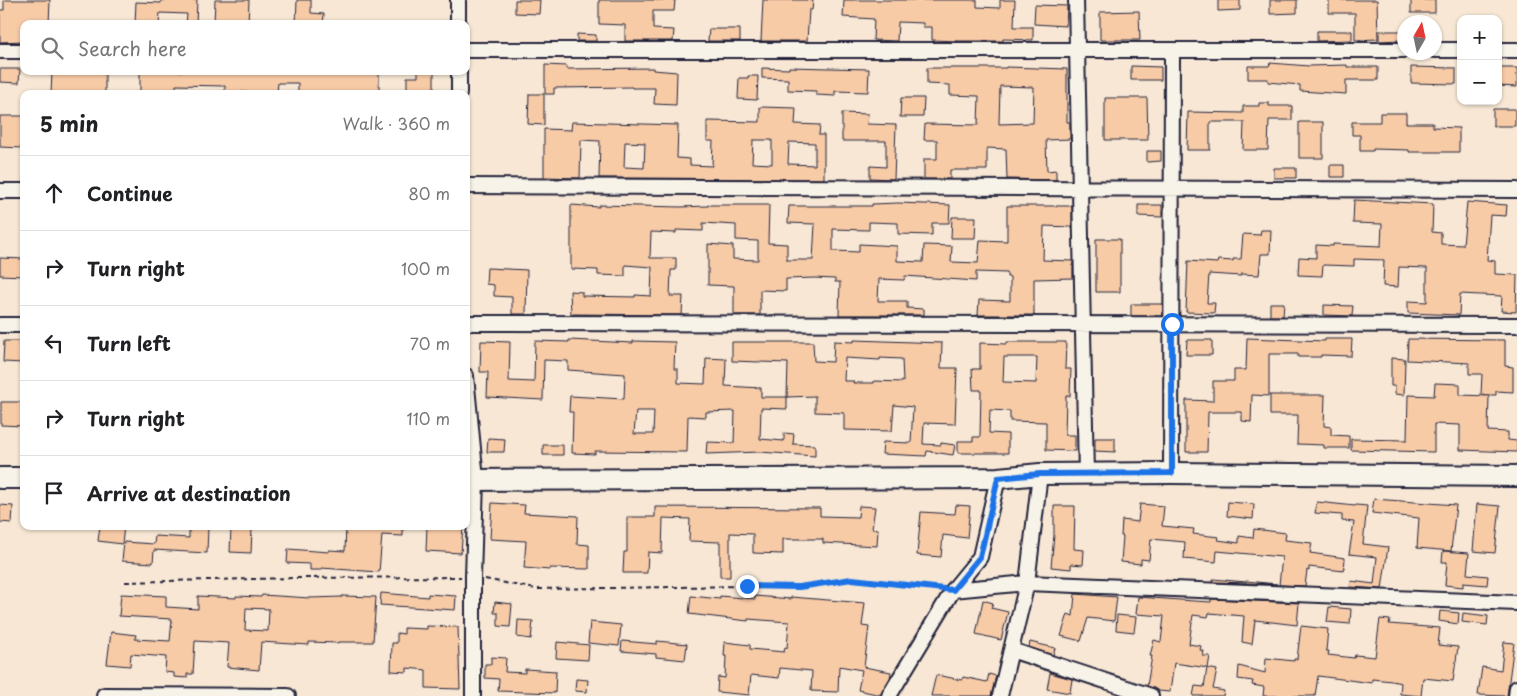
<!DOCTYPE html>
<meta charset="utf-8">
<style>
body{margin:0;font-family:"Playpen Sans",sans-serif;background:#f6f6f6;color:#202124}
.controls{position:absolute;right:15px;top:15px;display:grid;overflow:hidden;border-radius:10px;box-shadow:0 1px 4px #0004}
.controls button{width:45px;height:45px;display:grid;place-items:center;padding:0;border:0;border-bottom:1px solid #e0e0e0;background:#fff;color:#202124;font:25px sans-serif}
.compass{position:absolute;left:1397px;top:15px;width:45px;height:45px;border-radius:50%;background:#fff;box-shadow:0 1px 4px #0004;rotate:9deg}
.stop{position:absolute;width:15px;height:15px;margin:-11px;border:4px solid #1a73e8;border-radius:50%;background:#fff}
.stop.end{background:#1a73e8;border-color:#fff;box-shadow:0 1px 5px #0008}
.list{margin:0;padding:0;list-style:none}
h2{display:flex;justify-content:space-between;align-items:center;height:65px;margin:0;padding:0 20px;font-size:21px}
h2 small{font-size:16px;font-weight:400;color:#757577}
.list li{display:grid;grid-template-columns:32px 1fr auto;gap:15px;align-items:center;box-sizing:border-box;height:75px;padding:0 20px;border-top:1px solid #e0e0e0}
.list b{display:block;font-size:19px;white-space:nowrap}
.list em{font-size:16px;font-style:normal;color:#757577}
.icon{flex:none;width:28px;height:28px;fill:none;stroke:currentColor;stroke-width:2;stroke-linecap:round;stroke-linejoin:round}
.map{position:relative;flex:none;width:1517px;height:696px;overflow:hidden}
.search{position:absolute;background:#fff;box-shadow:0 1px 4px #0004;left:20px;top:20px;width:450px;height:55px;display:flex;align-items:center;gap:12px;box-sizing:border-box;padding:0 18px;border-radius:10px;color:#757577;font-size:19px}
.panel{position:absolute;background:#fff;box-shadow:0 1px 4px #0004;left:20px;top:90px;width:450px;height:440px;border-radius:10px}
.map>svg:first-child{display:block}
.building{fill:#f8cba7;stroke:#22223b;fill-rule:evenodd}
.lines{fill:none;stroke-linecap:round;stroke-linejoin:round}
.street-casing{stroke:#22223b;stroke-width:18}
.secondary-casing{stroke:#22223b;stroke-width:24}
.path{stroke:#22223b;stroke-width:2;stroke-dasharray:5 4;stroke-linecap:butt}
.street{stroke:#f7f3e8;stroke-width:14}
.secondary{stroke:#f7f3e8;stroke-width:20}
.route{stroke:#1a73e8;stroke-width:6}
</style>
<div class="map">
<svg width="1517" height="696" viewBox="0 0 1517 696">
<rect width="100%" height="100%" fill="#f7e7d4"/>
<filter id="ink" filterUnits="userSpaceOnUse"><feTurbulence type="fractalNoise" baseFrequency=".02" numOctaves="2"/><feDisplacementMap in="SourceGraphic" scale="10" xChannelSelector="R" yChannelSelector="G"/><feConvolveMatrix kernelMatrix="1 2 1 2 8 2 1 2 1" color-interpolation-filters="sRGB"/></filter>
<g filter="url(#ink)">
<path class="building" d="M4 0H50L49 24H24V41L0 42V10H4Z
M161 0H197L196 24H186L187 14 160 13 159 24H135L136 2 161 3Z
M215 0H249L248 24H214Z
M297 0H311V13L324 14 323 24H296Z
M515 0H540L539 14 515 13Z
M599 0H675L674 11H653V29L674 30 673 41H625V25L599 24Z
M763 0H813L812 10H809L807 41H761Z
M844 0H977V7L1000 8V0H1015L1014 27H1033V40L1003 39V41H959L932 40V27H923V23L898 22 897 41 873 40 874 19 843 17Z
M1218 0H1240V10L1218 11Z
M1270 0H1297V13L1270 14Z
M1329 0H1377L1378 39 1355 40V13H1329Z
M1411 0H1435V13H1411Z
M1035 5 1067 6 1066 26 1034 24Z
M1139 11 1140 40H1100V12Z
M709 29H740V41H708Z
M1317 31H1352V40L1317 41Z
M1379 31H1400V40L1379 41Z
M577 34 596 35V41H577Z
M1270 63 1309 66 1347 65V67H1378V80H1346V94L1300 91V85L1268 82V79H1248V66H1269Z
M545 65 567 66V69L653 68V70L677 72 676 105 654 104 655 88H632V87L554 88V94H545Z
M1131 66 1161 67V80H1131Z
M789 67 869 69 868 92 835 91V96L816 95V91L788 90V79L762 78V68L789 69Z
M1006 67 1067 69V122H1070V139L1046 140 1047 171 1056 170V180L1007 179 1006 149 987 148V170H950V179H924V159H937V140H924L925 124 978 125 979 96 950 95V85L927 84V68H1006ZM1000 86 1034 87 1033 123 999 124Z
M1411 67 1456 68V84L1411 83Z
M1498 68H1517V87L1498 86Z
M0 69H20L19 83 0 82Z
M52 71H105V93L51 94Z
M140 71H379V94H298V83H278L277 93 241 92 240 94H225V86L176 85V94H140Z
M418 71H434V94H407V77H418Z
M748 76H758L757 100 738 99 739 78H748Z
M529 94H544V125L528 124Z
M901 98H924L923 117H900Z
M1105 98H1147L1148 140H1105Z
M1259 103H1269V106H1292V120H1269L1268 150H1243L1244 122H1210V150H1187L1188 112 1243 113V106H1259Z
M760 107 796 108 795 124 820 125 819 135H824V179L599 178 600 141 581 140 580 178 544 177V129L571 130 572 122 678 125 677 158 690 159V165L712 166 713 141H707V121L760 122ZM753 140H772V164L752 163ZM625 142 645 143 644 168 624 167ZM789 142 815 143V165L788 164Z
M1493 109H1515V126H1493Z
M842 113 868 114 867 124 896 125 894 179 870 178V166L886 167V141H842Z
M1380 113H1406V123H1433V127L1459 128V152H1409V150L1373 149V151H1360V135H1352V122H1380Z
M0 116H24L23 148 0 147Z
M1299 122H1323V158H1299Z
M1147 151H1161V161L1147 162Z
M1330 165H1344V177H1330Z
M1274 168H1296V178H1274Z
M1354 200 1433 204 1432 232 1441 233V244L1463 245 1467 202 1507 205 1506 216 1490 215 1487 260 1495 261V274L1517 275 1516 312 1501 311 1502 296 1460 294 1459 315 1408 313V301L1427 302V268L1399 267 1398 287 1383 286 1384 260 1354 259V266L1323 265 1322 276 1298 275 1299 257 1316 258V245L1333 246V244L1381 246 1382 224 1353 223Z
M898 203 950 205 949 223H932V235L898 234V223L869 222V230L833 229V251L859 252V244L897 246V261L923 262 924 245 952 246 951 262 978 263 980 240 1007 241V206H1072V227L1044 226 1043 260 1073 261V278L1034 279V315H978L979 300 1010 301V277H1007V273L976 272V281L905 276 904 280 879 279 878 301H907V308L924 309V315H839L840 282H835V279L814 278 786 279V291L760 290V315H734V286L708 285V244L733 246V259L758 260V241L736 240V225L703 223V231L676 230V233L651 232 650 258H676V270H671L670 296H683L682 315 571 314 570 291 582 292V296L635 297V295L651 296 652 267 625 265V276L598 275V270L571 269V205L599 207V205L680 207 708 206V205H769L768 243 787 244V260H813L815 224 788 223 789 206H872V204Z
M1138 205H1162V217L1138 216Z
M952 217H976L975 238H951Z
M1261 230H1271L1270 254H1261L1259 275 1241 274V276L1209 274 1207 303H1215L1214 313 1186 312 1188 261 1217 263 1218 260 1233 261V259H1241L1243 234 1260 235Z
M1096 239H1120V292H1096Z
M0 258 24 259V276L0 275Z
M487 268 527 270 526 314H512V297L494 296V285L486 284Z
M1270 303H1284L1283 316H1270Z
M1131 304H1163V316H1131Z
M1324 305 1353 306 1352 316 1324 315Z
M1247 338 1325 341V339H1352L1351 356 1321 355V357H1298V354H1269V396L1252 395 1251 422 1242 421V412H1208L1207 452H1186V400L1213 401V381H1234V370H1246Z
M1408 339 1505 340V366L1513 367V392L1496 391V395H1481L1482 374H1469V363L1407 360Z
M569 340 633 343V341L675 342 674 369H678V383L705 384 706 358 726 359 725 386 761 388V397H787V409L761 408 760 439 784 441V433L794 434 793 444 815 445V456L760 452 706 454 707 442 734 443 735 411 706 412V417L688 416 687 452 595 451V454L572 453 573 412H569L570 396 624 399 625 374 568 370V361L544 360 543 400 487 397 488 372H480L481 341 510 342 509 381 534 382 535 341 569 342ZM636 411H654L653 434H634Z
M854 340 942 343 941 368H957L955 424 924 423 923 444 941 445V443L955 445 953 455 927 451 926 456 882 454 883 442 911 443 913 407 894 405 892 431 844 430V413L815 412V396L787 397 788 363 732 361V342H813L814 361 833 362 834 341 854 342ZM845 358 880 360V358L902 359 903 382 874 381V383H853L854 381H844Z
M1187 340H1212V355H1186Z
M4 341H24V363L3 362Z
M1007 342H1066L1065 369H1071L1070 396H1066L1065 435H1075V451L1046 450V422L1010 421V411L990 410 989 433 1008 434V453H958V441H973V437H980L981 390H973L972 369H980V343L1007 344ZM1004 357H1037L1036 383 1003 382Z
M1391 358 1405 359 1404 395 1395 394V386H1391Z
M1435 383 1460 384V395L1489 396 1488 431 1508 432V440L1517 441V452L1460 450V425L1434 424V452L1351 450V439L1407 440 1408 395 1434 396Z
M1270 395H1325L1324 426 1331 427V435L1349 436V448H1324V445L1297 444 1298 415H1270Z
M1 402H24V426L1 425Z
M488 438 505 439 504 452H487Z
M1095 438H1115V452L1095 451Z
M543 445H563V455H543Z
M1374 499 1456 505 1451 551 1417 548 1419 518 1372 513Z
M1228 502 1254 504 1253 519 1227 516Z
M1317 502 1355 506 1356 505 1367 506 1363 544 1388 547 1382 589 1350 587 1351 581 1374 584 1377 557 1349 554 1354 522 1342 521V515L1315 513Z
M492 503 525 505 524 513 578 516 577 544 589 545V569L550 568V570L524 568 526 541 490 539Z
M1140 504 1164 506 1162 526 1194 529 1193 534 1219 537 1218 540 1239 543V536L1253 538 1254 529 1286 533 1285 540 1312 543 1310 553 1345 558 1344 571 1309 567V571L1307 570 1305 586 1279 585 1282 557 1217 551 1216 562 1184 559 1185 542 1151 539 1149 560 1141 559V564L1121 562 1123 536H1121L1122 520 1138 522Z
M1477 504 1500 506 1495 553 1473 551Z
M0 505 13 506 12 523 0 522Z
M956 505 970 506 967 538 943 535 941 557 917 555 921 512 955 514Z
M859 506 875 507 872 528 878 529 877 546 823 543V539H783V554L753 553V534L730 533V577H720V542L689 541 690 519 663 518 662 553 648 552 647 573H623L624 552H627V517H655V507L820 508V516L858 517Z
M1054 506H1075L1074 549 1084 550 1083 565 1071 564V569L1051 567 1054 535Z
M100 526H124L122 544 98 541Z
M346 526H403V536L382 535 379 572 321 568V570H310V564L287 563 288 549 329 552V550L345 551Z
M427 526H463L461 553 426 551Z
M189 527H208L207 553 154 550 153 563 122 561 124 542 154 544 155 536 189 538Z
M231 528 252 529 251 553 230 552Z
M1443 551 1469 553 1467 574 1488 576 1487 585 1463 583V587L1445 585 1447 562H1442Z
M1213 579 1246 582V581L1277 584 1213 582Z
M381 593 428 597V594L456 596 455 610 380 605Z
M121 594 166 596V607L198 609V596L236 598V596L261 597 262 595 310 598 342 597V596L376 597 373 642H338V643L309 642V645L261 642 259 670 227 667 229 643 195 641 193 674H187V678L174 677V673L165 672 166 657 131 654 130 666 107 664 111 632 136 635 135 639 170 641 172 619 119 616ZM246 608 269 609 268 631 245 630Z
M1075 594 1117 597 1114 621 1088 618 1081 641 1061 636 1068 614 1073 616Z
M691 596 720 599V596L755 599V596L791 599V597L865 603 862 626 869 627 864 667 891 672 890 678 881 695 858 690 862 670 839 666 838 692 811 691 812 671 780 668 779 678 751 675 749 695 717 692 718 677 725 678 726 656H724L725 642 750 645V649L784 652 785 647 787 648 789 622 748 619V621L689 614Z
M1138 597 1194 601 1211 602V599L1299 603 1297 625 1255 620 1252 644 1242 642 1244 616 1209 613 1208 617 1193 615 1189 644 1201 646 1200 650 1204 651 1203 656H1210L1208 668 1174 663 1170 692 1158 691 1147 686 1152 656H1150L1154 640 1161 642 1164 616 1136 614Z
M983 600 993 603 991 608 1008 612 1001 640 976 634Z
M495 602 512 604 510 627 498 626V613H494Z
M1329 607 1351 609 1350 624 1327 622Z
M1440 611 1459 613 1458 624 1439 621Z
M1463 613 1488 616 1487 625 1462 622Z
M1117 615 1136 617 1134 632 1116 630Z
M1380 619 1390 620 1389 624 1440 628 1438 645 1458 647 1453 681 1423 678 1421 696 1400 694 1401 683 1392 681 1372 679V683L1318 676 1315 696H1263L1264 687 1252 685 1253 681 1238 679 1239 666 1265 673 1266 658 1294 661V659H1297L1301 626 1328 629 1326 651H1329L1328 655 1354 658 1355 655 1375 657Z
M518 620 533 621 531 639 517 637Z
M590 622 621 625 619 646 588 643Z
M427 626 458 627 460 689 426 688V670L407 668V672L391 671 392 643H397V633L404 634V628L427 629Z
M622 641 657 644V641L687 644 685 660 656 657V654L621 651Z
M557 642 589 645 588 660 556 658Z
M1030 642 1055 648 1053 655 1029 647Z
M1504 642 1514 643 1507 696 1478 695 1482 667 1501 670Z
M491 657 506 658 505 672 525 673V669L556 671 555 693 498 691 499 679 485 678V664H491Z
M1207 668 1217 670 1213 689 1224 691 1223 696H1193L1195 686 1204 687Z
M1050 673 1072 679 1070 693 1047 689Z
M989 674 996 676 991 696H931L936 675 962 680 963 677 987 682Z
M576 679 588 680 587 692 575 691Z"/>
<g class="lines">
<defs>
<path id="street" d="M458 0V24
M1076 0 1086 474
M466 50H1404
M1434 50H1461
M1498 50H1517
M0 51H24
M459 71V94
M466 186 1517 190
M0 191H24
M466 323 1517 325
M0 325H24
M466 376 476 480 473 577V696
M1171 473 1172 51
M953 590 1027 583 1517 603
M1011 650 1151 696
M104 695 288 696
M889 696 953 590 980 557 998 478
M1000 696 1027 583 1040 474
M1516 696 1517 688"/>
<path id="secondary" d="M0 478H24
M466 480 998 478 1040 474 1171 473 1517 476"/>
</defs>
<use href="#street" class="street-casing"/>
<use href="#secondary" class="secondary-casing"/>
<path class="path" d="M485 579 536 589 747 586 799 587 852 579 939 588
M125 582 295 578 461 577"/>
<use href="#street" class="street"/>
<use href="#secondary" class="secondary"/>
</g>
</g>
<g class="lines" filter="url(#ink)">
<path class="route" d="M747 586 799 587 852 579 953 590 980 557 998 478 1040 474 1172 473V324"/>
</g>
</svg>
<div class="controls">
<button>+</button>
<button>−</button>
</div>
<svg class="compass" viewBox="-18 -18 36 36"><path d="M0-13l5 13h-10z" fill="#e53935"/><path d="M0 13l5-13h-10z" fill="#757577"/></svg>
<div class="stop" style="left:1172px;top:324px"></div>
<div class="stop end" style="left:747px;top:586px"></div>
<div class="search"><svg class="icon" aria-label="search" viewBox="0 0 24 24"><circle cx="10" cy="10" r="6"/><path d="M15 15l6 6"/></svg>Search here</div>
<section class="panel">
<h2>5 min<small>Walk · 360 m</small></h2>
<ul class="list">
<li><svg class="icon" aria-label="ahead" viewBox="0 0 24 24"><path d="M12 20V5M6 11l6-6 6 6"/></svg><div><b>Continue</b></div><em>80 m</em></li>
<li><svg class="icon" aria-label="right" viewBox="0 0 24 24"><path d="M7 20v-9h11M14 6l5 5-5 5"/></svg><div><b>Turn right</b></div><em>100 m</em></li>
<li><svg class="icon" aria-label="left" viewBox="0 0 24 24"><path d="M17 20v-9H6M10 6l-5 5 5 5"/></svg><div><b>Turn left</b></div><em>70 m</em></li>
<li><svg class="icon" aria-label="right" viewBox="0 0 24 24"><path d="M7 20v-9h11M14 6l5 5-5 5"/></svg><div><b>Turn right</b></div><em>110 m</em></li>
<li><svg class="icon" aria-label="arrive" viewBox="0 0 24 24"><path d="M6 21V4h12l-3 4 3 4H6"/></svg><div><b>Arrive at destination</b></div></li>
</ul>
</section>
</div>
